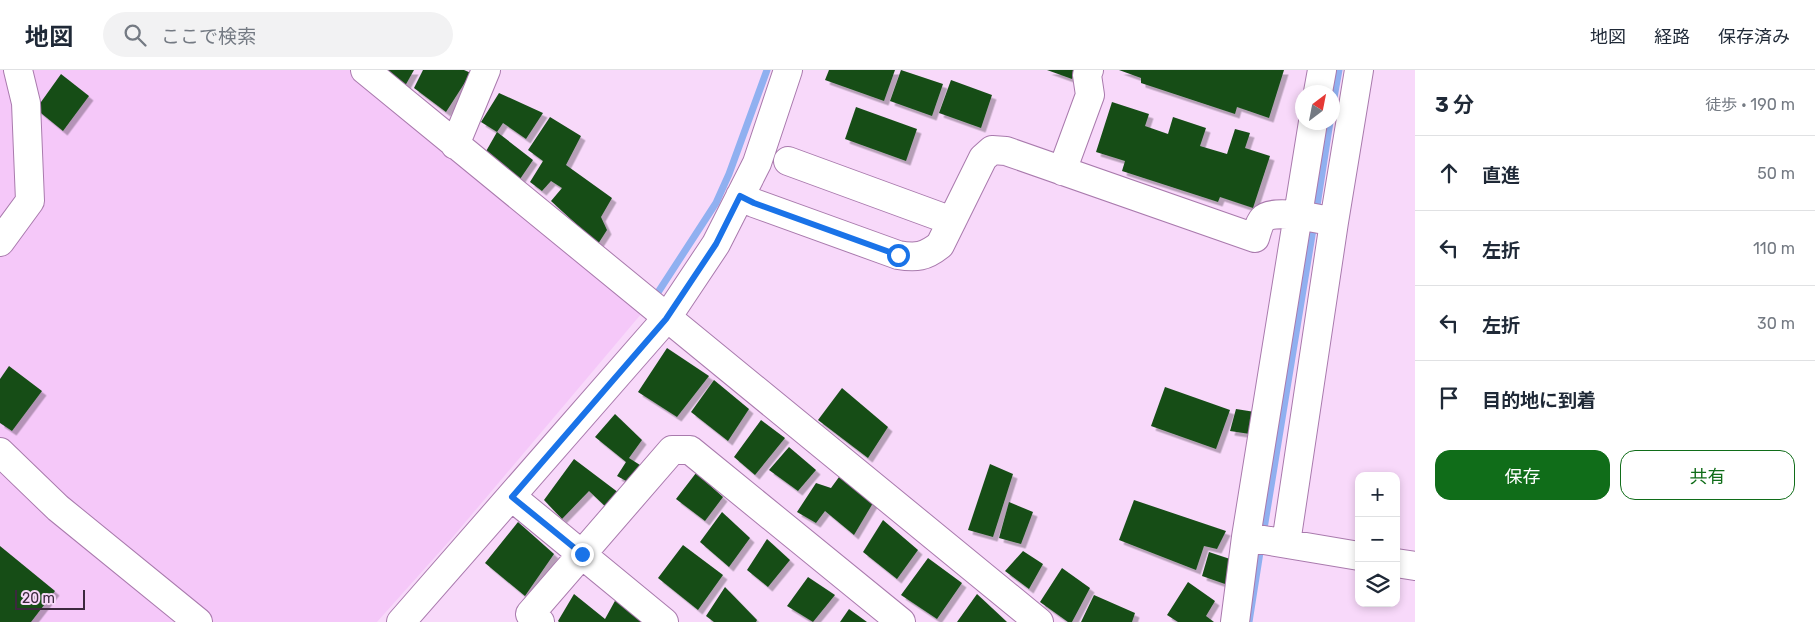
<!DOCTYPE html>
<html lang="ja">
<meta charset="utf-8">
<style>
body{margin:0;font-family:Rubik,"Noto Sans JP",sans-serif;background:#f2f2f3;color:#1f2937}
.controls{position:absolute;right:15px;bottom:15px;display:grid;overflow:hidden;border-radius:10px;box-shadow:0 2px 8px #0003}
.controls button{width:45px;height:45px;display:grid;place-items:center;padding:0;border:0;border-bottom:1px solid #e0e1e3;background:#fff;color:#1f2937;font:25px sans-serif}
.compass{position:absolute;left:1295px;top:15px;width:45px;height:45px;border-radius:50%;background:#fff;box-shadow:0 2px 8px #0003;rotate:32deg}
.scale{position:absolute;left:15px;bottom:12px;width:70px;box-sizing:border-box;padding-left:5px;border:2px solid #3c293e;border-top:0;font-size:14px;line-height:18px;white-space:nowrap;color:#3c293e;-webkit-text-stroke:4px #f8d9fa;paint-order:stroke}
.stop{position:absolute;width:15px;height:15px;margin:-11px;border:4px solid #1a73e8;border-radius:50%;background:#fff}
.stop.end{background:#1a73e8;border-color:#fff;box-shadow:0 1px 5px #0008}
.list{margin:0;padding:0;list-style:none}
h2{display:flex;justify-content:space-between;align-items:center;height:65px;margin:0;padding:0 20px;font-size:21px}
h2 small{font-size:16px;font-weight:400;color:#747a83}
.list li{display:grid;grid-template-columns:32px 1fr auto;gap:15px;align-items:center;box-sizing:border-box;height:75px;padding:0 20px;border-top:1px solid #e0e1e3}
.list b{display:block;font-size:19px;white-space:nowrap}
.list em{font-size:16px;font-style:normal;color:#747a83}
.actions{display:flex;gap:10px;padding:15px 20px}
.actions a{flex:1;padding:11px 0;border:1px solid #106d19;border-radius:15px;text-align:center;font-size:18px;color:#106d19}
.actions .main{background:#106d19;color:#fff}
.icon{flex:none;width:28px;height:28px;fill:none;stroke:currentColor;stroke-width:2;stroke-linecap:round;stroke-linejoin:round}
.map{position:relative;flex:none;width:1415px;height:552px;overflow:hidden}
header{display:flex;align-items:center;gap:30px;box-sizing:border-box;height:70px;padding:0 25px;background:#fff;border-bottom:1px solid #e0e1e3}
header strong{font-size:24px}
nav{display:flex;gap:28px;margin-inline-start:auto;font-size:18px}
.search{width:350px;height:45px;background:#f2f2f3;display:flex;align-items:center;gap:12px;box-sizing:border-box;padding:0 18px;border-radius:28px;color:#747a83;font-size:19px}
main{display:flex}
aside{flex:1;background:#fff}
.map>svg:first-child{display:block}
.built{fill:#f5c8f9}
.lines{fill:none;stroke-linecap:round;stroke-linejoin:round}
.stream{stroke:#90b0f0;stroke-width:7}
.building{fill:#174d19;filter:url(#shadow)}
.minor-casing{stroke:#a97aad;stroke-width:30}
.minor{stroke:#fff;stroke-width:28}
.route{stroke:#1a73e8;stroke-width:6}
</style>
<header>
<strong>地図</strong>
<div class="search"><svg class="icon" aria-label="search" viewBox="0 0 24 24"><circle cx="10" cy="10" r="6"/><path d="M15 15l6 6"/></svg>ここで検索</div>
<nav><a>地図</a><a>経路</a><a>保存済み</a></nav>
</header>
<main>
<div class="map">
<svg width="1415" height="552" viewBox="0 0 1415 552">
<defs>
<filter id="shadow"><feDropShadow dx="4.5" dy="4.5" stdDeviation="0" flood-color="#0004"/></filter>
</defs>
<rect width="100%" height="100%" fill="#f8d9fa"/>
<path class="built" d="M0 0H354L642 243 452 468 377 552H0Z"/>
<g class="lines">
<path class="stream" d="M1332 39 1339 0
M1316 142 1330 52
M655 227 716 133 729 104 767 0
M1263 465 1314 153
M1249 552 1261 476"/>
</g>
<path class="building" d="M382 0H414L405 16Z
M423 0H464L471 3 446 42 414 18Z
M829 0H895L884 31 825 10Z
M901 0 943 14 932 46 890 31Z
M1047 0H1076L1072 9Z
M1119 0H1284L1269 48 1237 37 1235 44 1141 13V8Z
M61 4 89 26 63 61 36 39Z
M951 10 992 25 981 58 939 43Z
M499 23 543 43 526 69 503 53 497 62 481 52Z
M1112 32 1149 44 1145 56 1168 64 1173 47 1206 58 1200 76 1227 84 1235 59 1250 63 1245 78 1270 86 1253 138 1220 127 1218 132 1122 101 1125 91 1096 82Z
M856 37 917 59 906 91 845 69Z
M550 47 581 66 566 95 612 128 601 147 607 160 598 174 551 131 562 118 551 111 542 121 530 112 543 91 528 80Z
M497 62 533 90 518 112 485 83Z
M667 278 709 306 677 347 638 322Z
M9 296 42 321 12 361 0 353V309Z
M714 310 749 339 728 371 691 342Z
M1165 317 1230 340 1216 379 1151 356Z
M842 318 888 357 868 388 818 350Z
M1236 339 1255 342 1250 364 1230 361Z
M615 344 642 370 629 388 640 395 628 412 617 406 626 392 595 367Z
M761 350 785 368 755 405 734 387Z
M789 377 816 400 798 421 769 400Z
M574 389 619 423 608 439 589 421 562 449 544 430Z
M990 394 1013 404 993 467 968 460Z
M696 403 723 427 705 451 676 429Z
M839 407 873 433 854 465 825 441 816 453 797 442 816 413 831 418Z
M1134 430 1226 461 1217 479 1204 476 1196 500 1119 470Z
M1009 432 1033 442 1021 474 999 468Z
M722 442 750 468 729 497 700 472Z
M883 450 918 480 897 509 863 482Z
M518 452 554 484 525 526 485 493Z
M767 469 790 490 768 517 747 500Z
M683 475 723 505 698 540 658 508Z
M0 476 55 521 31 552H0Z
M1023 481 1043 494 1029 519 1005 501Z
M1209 482 1233 490 1225 514 1202 506Z
M928 488 962 513 937 549 901 525Z
M1062 498 1090 518 1072 552H1068L1040 532Z
M808 507 835 525 813 552 787 536Z
M1188 512 1215 531 1206 546 1214 552H1178L1167 545Z
M725 517 757 550 756 552H714L706 546Z
M574 524 605 549 616 529 644 552H559L558 551Z
M977 524 1007 552H957Z
M1094 525 1135 543 1132 552H1081Z
M849 539 867 552H840Z"/>
<g class="lines">
<defs>
<path id="minor" d="M365 0 1039 552
M1318 22 1322 0
M455 75 486 0
M788 91 952 151
M1062 101 1090 25 1087 5 1089 0
M740 126 754 133 898 185C916 188 925 187 940 175L983 88 992 80 1006 81 1255 168C1257 162 1259 153 1263 149 1272 138 1320 149 1334 152L1286 473
M1334 152 1359 0
M0 172 30 131 26 33 18 0
M0 382 58 438 198 552
M512 427 664 552
M1246 467 1359 486
M1396 493 1415 496
M401 552 666 249 716 174 757 93 788 0
M540 552 530 544 672 380H690L901 552
M1235 552 1246 467 1313 52"/>
</defs>
<use href="#minor" class="minor-casing"/>
<use href="#minor" class="minor"/>
</g>
<g class="lines">
<path class="route" d="M582 484 512 427 666 249 716 174 740 126 754 133 898 185"/>
</g>
</svg>
<div class="controls">
<button>+</button>
<button>−</button>
<button><svg class="icon" aria-label="layers" viewBox="0 0 24 24"><path d="M12 4l9 5-9 5-9-5zM3 14l9 5 9-5"/></svg></button>
</div>
<svg class="compass" viewBox="-18 -18 36 36"><path d="M0-13l5 13h-10z" fill="#e53935"/><path d="M0 13l5-13h-10z" fill="#747a83"/></svg>
<div class="scale">20 m</div>
<div class="stop" style="left:898px;top:185px"></div>
<div class="stop end" style="left:582px;top:484px"></div>
</div>
<aside>
<h2>3 分<small>徒歩 · 190 m</small></h2>
<ul class="list">
<li><svg class="icon" aria-label="ahead" viewBox="0 0 24 24"><path d="M12 20V5M6 11l6-6 6 6"/></svg><div><b>直進</b></div><em>50 m</em></li>
<li><svg class="icon" aria-label="left" viewBox="0 0 24 24"><path d="M17 20v-9H6M10 6l-5 5 5 5"/></svg><div><b>左折</b></div><em>110 m</em></li>
<li><svg class="icon" aria-label="left" viewBox="0 0 24 24"><path d="M17 20v-9H6M10 6l-5 5 5 5"/></svg><div><b>左折</b></div><em>30 m</em></li>
<li><svg class="icon" aria-label="arrive" viewBox="0 0 24 24"><path d="M6 21V4h12l-3 4 3 4H6"/></svg><div><b>目的地に到着</b></div></li>
</ul>
<div class="actions"><a class="main">保存</a><a>共有</a></div>
</aside>
</main>
